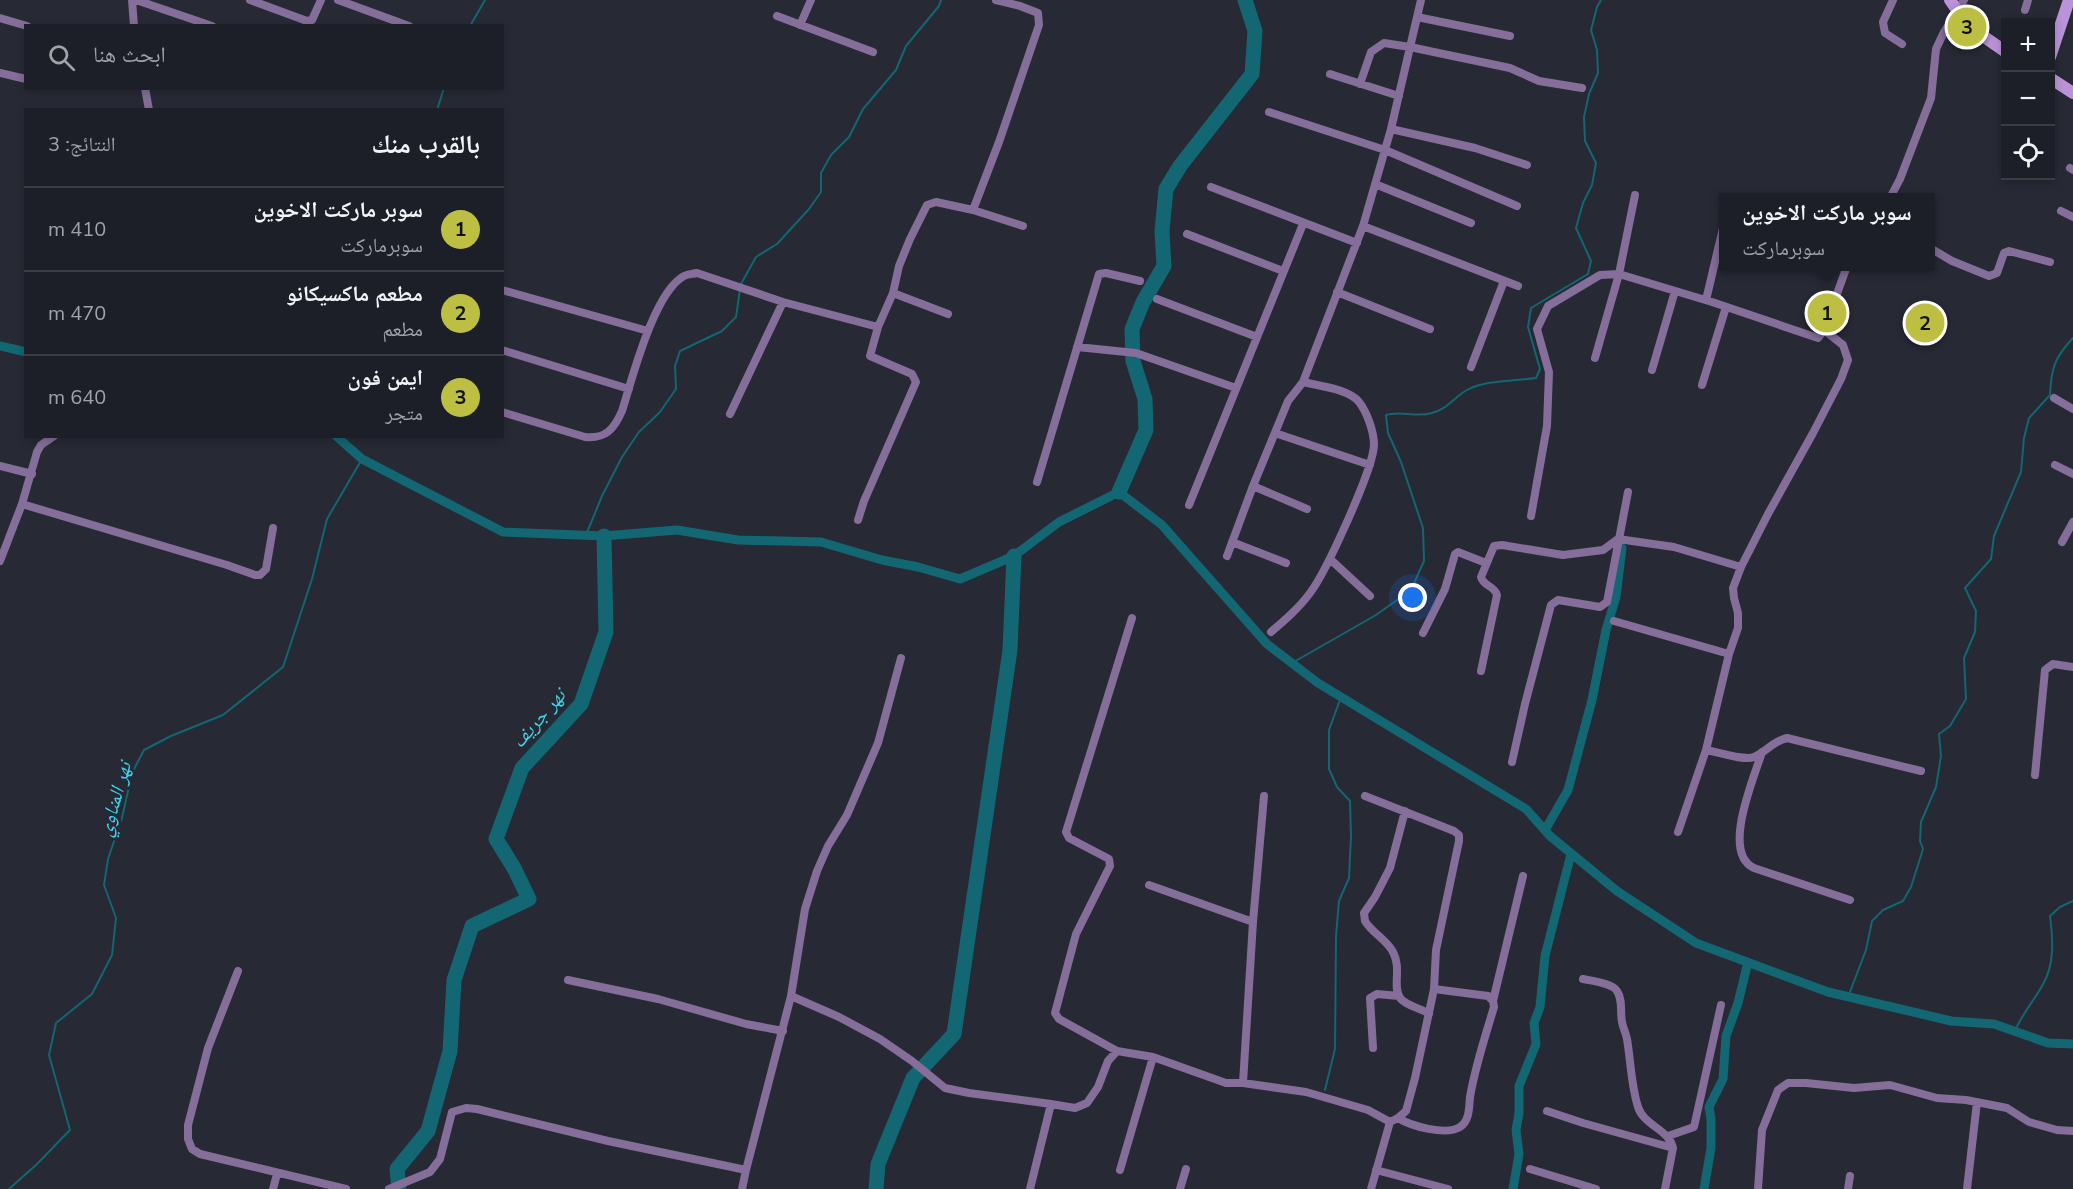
<!DOCTYPE html>
<html lang="ar">
<meta charset="utf-8">
<style>
body{margin:0;font-family:"Nunito Sans","Noto Naskh Arabic",sans-serif;background:#252730;color:#f1f3f6;direction:rtl}
.controls{position:absolute;right:18px;top:18px;display:grid;overflow:hidden;border-radius:0px;box-shadow:0 3px 9px #0003}
.controls button{width:54px;height:54px;display:grid;place-items:center;padding:0;border:0;border-bottom:2px solid #3b3d45;background:#1d1f28;color:#f1f3f6;font:30px sans-serif}
.you{position:absolute;left:1413px;top:598px;width:21px;height:21px;margin:-15px;border:4px solid #fff;border-radius:50%;background:#1a73e8;box-shadow:0 0 0 9px #1a73e833}
.badge{display:grid;place-items:center;width:39px;height:39px;border-radius:50%;background:#bdbf43;color:#111;font-size:20px;font-weight:700}
.pin{position:absolute;translate:-50% -50%;border:3px solid #fff;box-shadow:0 2px 6px #0006}
.popup{position:absolute;left:1719px;top:193px;width:216px;height:78px;box-sizing:border-box;display:grid;place-content:center;border-radius:0px;background:#1d1f28;filter:drop-shadow(0 2px 4px #0005);font-size:20px;white-space:nowrap;color:#a0a2a8}
.popup b{font-size:22px;color:#f1f3f6}
.popup::after{content:'';position:absolute;left:50%;top:100%;margin-left:-12px;border:12px solid transparent;border-top-color:#1d1f28}
.list{margin:0;padding:0;list-style:none}
h2{display:flex;justify-content:space-between;align-items:center;height:78px;margin:0;padding:0 24px;font-size:26px}
h2 small{font-size:20px;font-weight:400;color:#a0a2a8}
.list li{display:grid;grid-template-columns:39px 1fr auto;gap:18px;align-items:center;box-sizing:border-box;height:84px;padding:0 24px;border-top:2px solid #3b3d45}
.list b{display:block;font-size:22px;white-space:nowrap}
.list p{margin:0;font-size:20px;white-space:nowrap;color:#a0a2a8}
.list em{font-size:20px;font-style:normal;color:#a0a2a8}
.icon{flex:none;width:33px;height:33px;fill:none;stroke:currentColor;stroke-width:2;stroke-linecap:round;stroke-linejoin:round}
.map{position:relative;flex:none;width:2073px;height:1189px;overflow:hidden;direction:ltr}
.search{position:absolute;background:#1d1f28;box-shadow:0 3px 9px #0003;left:24px;top:24px;width:480px;height:66px;display:flex;align-items:center;gap:15px;box-sizing:border-box;padding:0 21px;border-radius:0px;color:#a0a2a8;font-size:22px}
.panel{position:absolute;background:#1d1f28;box-shadow:0 3px 9px #0003;left:24px;top:108px;width:480px;height:330px;border-radius:0px;direction:rtl}
.map>svg:first-child{display:block}
.lines{fill:none;stroke-linecap:round;stroke-linejoin:round}
.stream{stroke:#126773;stroke-width:2}
.canal{stroke:#126773;stroke-width:9}
.river{stroke:#126773;stroke-width:15}
.street{stroke:#856e99;stroke-width:8}
.secondary{stroke:#ba93d8;stroke-width:12}
.labels{text-anchor:middle;stroke-width:6;stroke-linejoin:round;paint-order:stroke}
.water-label{font-size:20px;font-style:italic;fill:#3dd5ec;stroke:#272935}
</style>
<div class="map">
<svg width="2073" height="1189" viewBox="0 0 2073 1189">
<rect width="100%" height="100%" fill="#272935"/>
<g class="lines">
<path class="stream" d="M470 26 485 0
M437 110 444 88
M741 284 756 257 777 244 809 209 821 192V173L831 155 849 137 863 109 896 70 906 46 939 6 941 0
M586 535 602 496 622 457 639 432 660 412 676 389 675 366 680 351 722 331 736 317 740 289
M1292 663 1376 615 1411 590 1424 561 1423 528 1401 462 1388 433 1386 415C1400 410 1415 418 1432 413 1449 408 1453 398 1467 390 1485 380 1515 381 1536 378L1540 369 1528 327 1531 308 1588 274 1591 261 1576 228 1583 203 1592 185 1596 163 1585 141 1584 117 1589 94 1598 73 1597 50 1591 30 1597 7 1601 0
M1848 997 1866 950 1872 921 1883 910 1903 901 1911 887 1923 849 1920 841 1921 822 1936 787 1941 756 1939 734 1950 726 1966 699 1964 658 1975 632 1976 611 1965 588 1991 559 1994 536 2021 472 2024 438 2029 418 2050 395C2051 368 2055 357 2073 338
M2015 1031C2022 1014 2033 1002 2042 986 2055 965 2053 940 2050 916L2060 907 2073 901
M1325 1090 1335 1049 1336 936 1339 901 1349 878 1351 836 1350 801 1337 787 1329 769V730L1341 697
M9 1189 36 1165 70 1130 49 1055 56 1023 92 994 112 955 116 918 104 885 108 859 122 818 132 773 144 750 171 736 223 715 283 667 312 579 327 519 362 459"/>
<path class="canal" d="M0 346 26 352
M336 436 362 459 503 532 604 536 677 530 738 540 821 542 882 560 918 567 960 579 1014 556 1059 522 1119 492 1162 525 1267 644 1318 683 1526 809 1550 836 1617 891 1696 943 1828 992 1951 1021 1994 1024 2048 1043 2073 1044
M1545 830 1568 790 1592 700 1606 630 1616 597 1622 548
M1513 1189 1519 1154 1516 1130 1519 1113V1086L1536 1044 1534 1023 1540 1007 1545 956 1571 854
M1704 1189 1711 1148V1119L1709 1107 1723 1079 1726 1036 1738 1003 1748 962"/>
<path class="river" d="M1119 492 1146 430 1145 399 1133 361 1132 329 1143 302 1164 266 1162 231 1166 189 1180 166 1252 74 1255 31 1245 0
M399 1189 397 1169 428 1131 450 1051 454 980 472 926 529 899 514 868 496 839 522 768 581 704 606 632 604 536
M876 1189 878 1164 913 1078 954 1034 1010 650 1014 556"/>
<path class="street" d="M132 0 134 26
M136 0 212 26
M250 0 307 21 312 20 321 0
M338 0 409 26
M996 0 1020 6 1038 13 1039 25 999 142 973 210 1023 226
M1893 0 1883 22 1885 33 1902 44
M2025 10 2028 0
M777 16 873 52
M1417 17 1510 36
M0 18 27 26
M800 25 811 0
M0 73 26 79
M1330 74 1399 96
M1360 84 1371 52 1384 43 1410 47 1510 68 1539 81 1582 88
M145 88 149 110
M1269 112 1385 150 1517 206
M1391 129 1475 148 1527 165
M2070 168 2073 170
M1375 184 1471 223
M1211 187 1357 243
M1890 198 1900 179 1931 98 1936 49 1944 32 1964 0
M2061 211 2073 217
M1363 226 1518 286
M1187 234 1283 271
M1930 248 1952 261 1989 276 1997 273 2004 253 2009 251 2050 262
M502 290 648 331
M1337 292 1430 329
M893 293 948 314
M1157 299 1257 337
M1706 300 1724 224
M1077 347 1136 353 1236 388
M502 350 629 389
M1595 358 1619 274 1635 195
M1471 367 1504 281
M1652 370 1675 291
M1702 385 1726 307
M2054 398 2073 409
M502 412 585 437C606 439 614 429 622 411 632 379 654 292 684 276 688 274 693 274 697 273L783 302 878 327
M730 414 783 302
M1275 433 1370 465
M2055 465 2073 474
M0 466 32 474
M1037 482 1099 274 1106 273 1140 281
M1253 486 1307 509
M22 504 227 565 255 575H260L266 569 273 528
M1189 505 1303 224
M1531 516 1547 426 1549 372 1537 329 1548 306 1600 275 1619 274 1712 302 1818 338 1824 330
M858 520 864 501 916 382 912 374 870 356 878 327 893 293 899 266 910 239 927 205 936 202 973 210
M1232 542 1286 563
M2062 542 2073 522
M1227 556 1253 486 1288 401 1303 382 1363 226 1391 129 1421 0
M1330 559 1370 596
M0 561 22 504 37 452 41 445 54 436
M1614 621 1729 654
M1271 632C1285 620 1299 608 1310 593 1326 572 1373 470 1374 445 1374 432 1367 412 1359 402 1349 389 1319 386 1303 382
M1423 633 1445 589 1455 554 1458 552 1486 563
M1481 671 1497 595C1495 586 1483 586 1481 577L1494 546 1502 545 1563 555 1603 550 1618 539 1674 547 1741 567
M1706 750C1718 752 1744 761 1754 757 1766 752 1773 741 1787 738L1921 771
M1762 752C1754 778 1721 853 1754 868L1850 900
M1512 762 1525 704 1551 605 1558 600 1600 607 1607 602 1628 492
M2035 775 2045 670 2053 664 2073 667
M1365 796 1454 831 1459 835V841L1436 950 1434 989 1415 1078 1406 1111 1398 1118 1390 1122
M1405 811 1390 868 1375 897 1364 913 1365 921C1372 933 1386 939 1393 952 1402 969 1392 986 1400 998 1406 1006 1421 1008 1429 1014
M1678 832 1706 750 1729 654 1738 628V613L1734 598 1733 588 1741 567 1768 514 1813 433 1841 379 1848 360 1843 345 1824 330 1847 266
M1149 885 1253 922
M238 971 208 1048 188 1125V1139L192 1149 200 1154 346 1189
M1583 979C1592 981 1612 983 1617 991 1623 1000 1620 1012 1622 1022 1623 1028 1626 1033 1627 1039 1631 1063 1631 1085 1638 1107 1644 1126 1669 1129 1673 1148
M568 980 658 999 746 1024 783 1031
M791 996 805 909 817 871 828 846 847 815 878 743 901 658
M1493 1001 1523 876
M1373 1048 1370 998 1377 994 1399 996
M1117 1051 1059 1019 1055 1013 1076 934 1110 866 1109 859 1069 838 1066 832 1132 618
M1243 1083 1253 922 1264 796
M1547 1111 1583 1123 1673 1148 1665 1189
M1398 1118C1411 1126 1446 1136 1460 1127 1470 1121 1469 1106 1470 1097 1475 1067 1485 1037 1494 1007L1493 1001 1488 996 1434 989
M1668 1136 1694 1127 1721 1005
M1530 1169 1596 1189
M1120 1170 1153 1057
M1376 1170 1448 1189
M273 1189 277 1174
M389 1189 430 1172 440 1159 452 1112 466 1108 477 1109 608 1141 746 1170 791 996 839 1017 880 1039 912 1061 945 1088 969 1093 1051 1104
M742 1189 746 1170
M1030 1189 1051 1104 1075 1108 1087 1103 1098 1087 1108 1061 1117 1051 1153 1057 1226 1083H1243L1306 1092 1368 1110 1390 1122 1371 1189
M1180 1189 1186 1169
M1758 1189 1762 1130 1778 1090 1788 1083H1806L1854 1088 1890 1085 1937 1098 1966 1100 2007 1108 2029 1122 2057 1130 2073 1131
M1848 1189 1850 1176
M1967 1189 1977 1102"/>
<path class="secondary" d="M1950 0 1967 25 2006 52
M2050 57 2069 0
M2050 78 2073 93"/>
</g>
<g class="labels">
<g class="water-label">
<text transform="translate(538 718) rotate(-49)" y="7">نهر جريف</text>
<text transform="translate(114 799) rotate(-74)" y="7">نهر المناوي</text>
</g>
</g>
</svg>
<div class="controls">
<button>+</button>
<button>−</button>
<button><svg class="icon" aria-label="locate" viewBox="0 0 24 24"><circle cx="12" cy="12" r="6"/><path d="M12 2v4M12 18v4M2 12h4M18 12h4"/></svg></button>
</div>
<div class="you"></div>
<div class="pin badge" style="left:1827px;top:313px">1</div>
<div class="popup"><b>سوبر ماركت الاخوين</b>سوبرماركت</div>
<div class="pin badge" style="left:1925px;top:323px">2</div>
<div class="pin badge" style="left:1967px;top:27px">3</div>
<div class="search"><svg class="icon" aria-label="search" viewBox="0 0 24 24"><circle cx="10" cy="10" r="6"/><path d="M15 15l6 6"/></svg>ابحث هنا</div>
<section class="panel">
<h2>بالقرب منك<small>النتائج: 3</small></h2>
<ul class="list">
<li><span class="badge">1</span><div><b>سوبر ماركت الاخوين</b><p>سوبرماركت</p></div><em>410 m</em></li>
<li><span class="badge">2</span><div><b>مطعم ماكسيكانو</b><p>مطعم</p></div><em>470 m</em></li>
<li><span class="badge">3</span><div><b>ايمن فون</b><p>متجر</p></div><em>640 m</em></li>
</ul>
</section>
</div>
